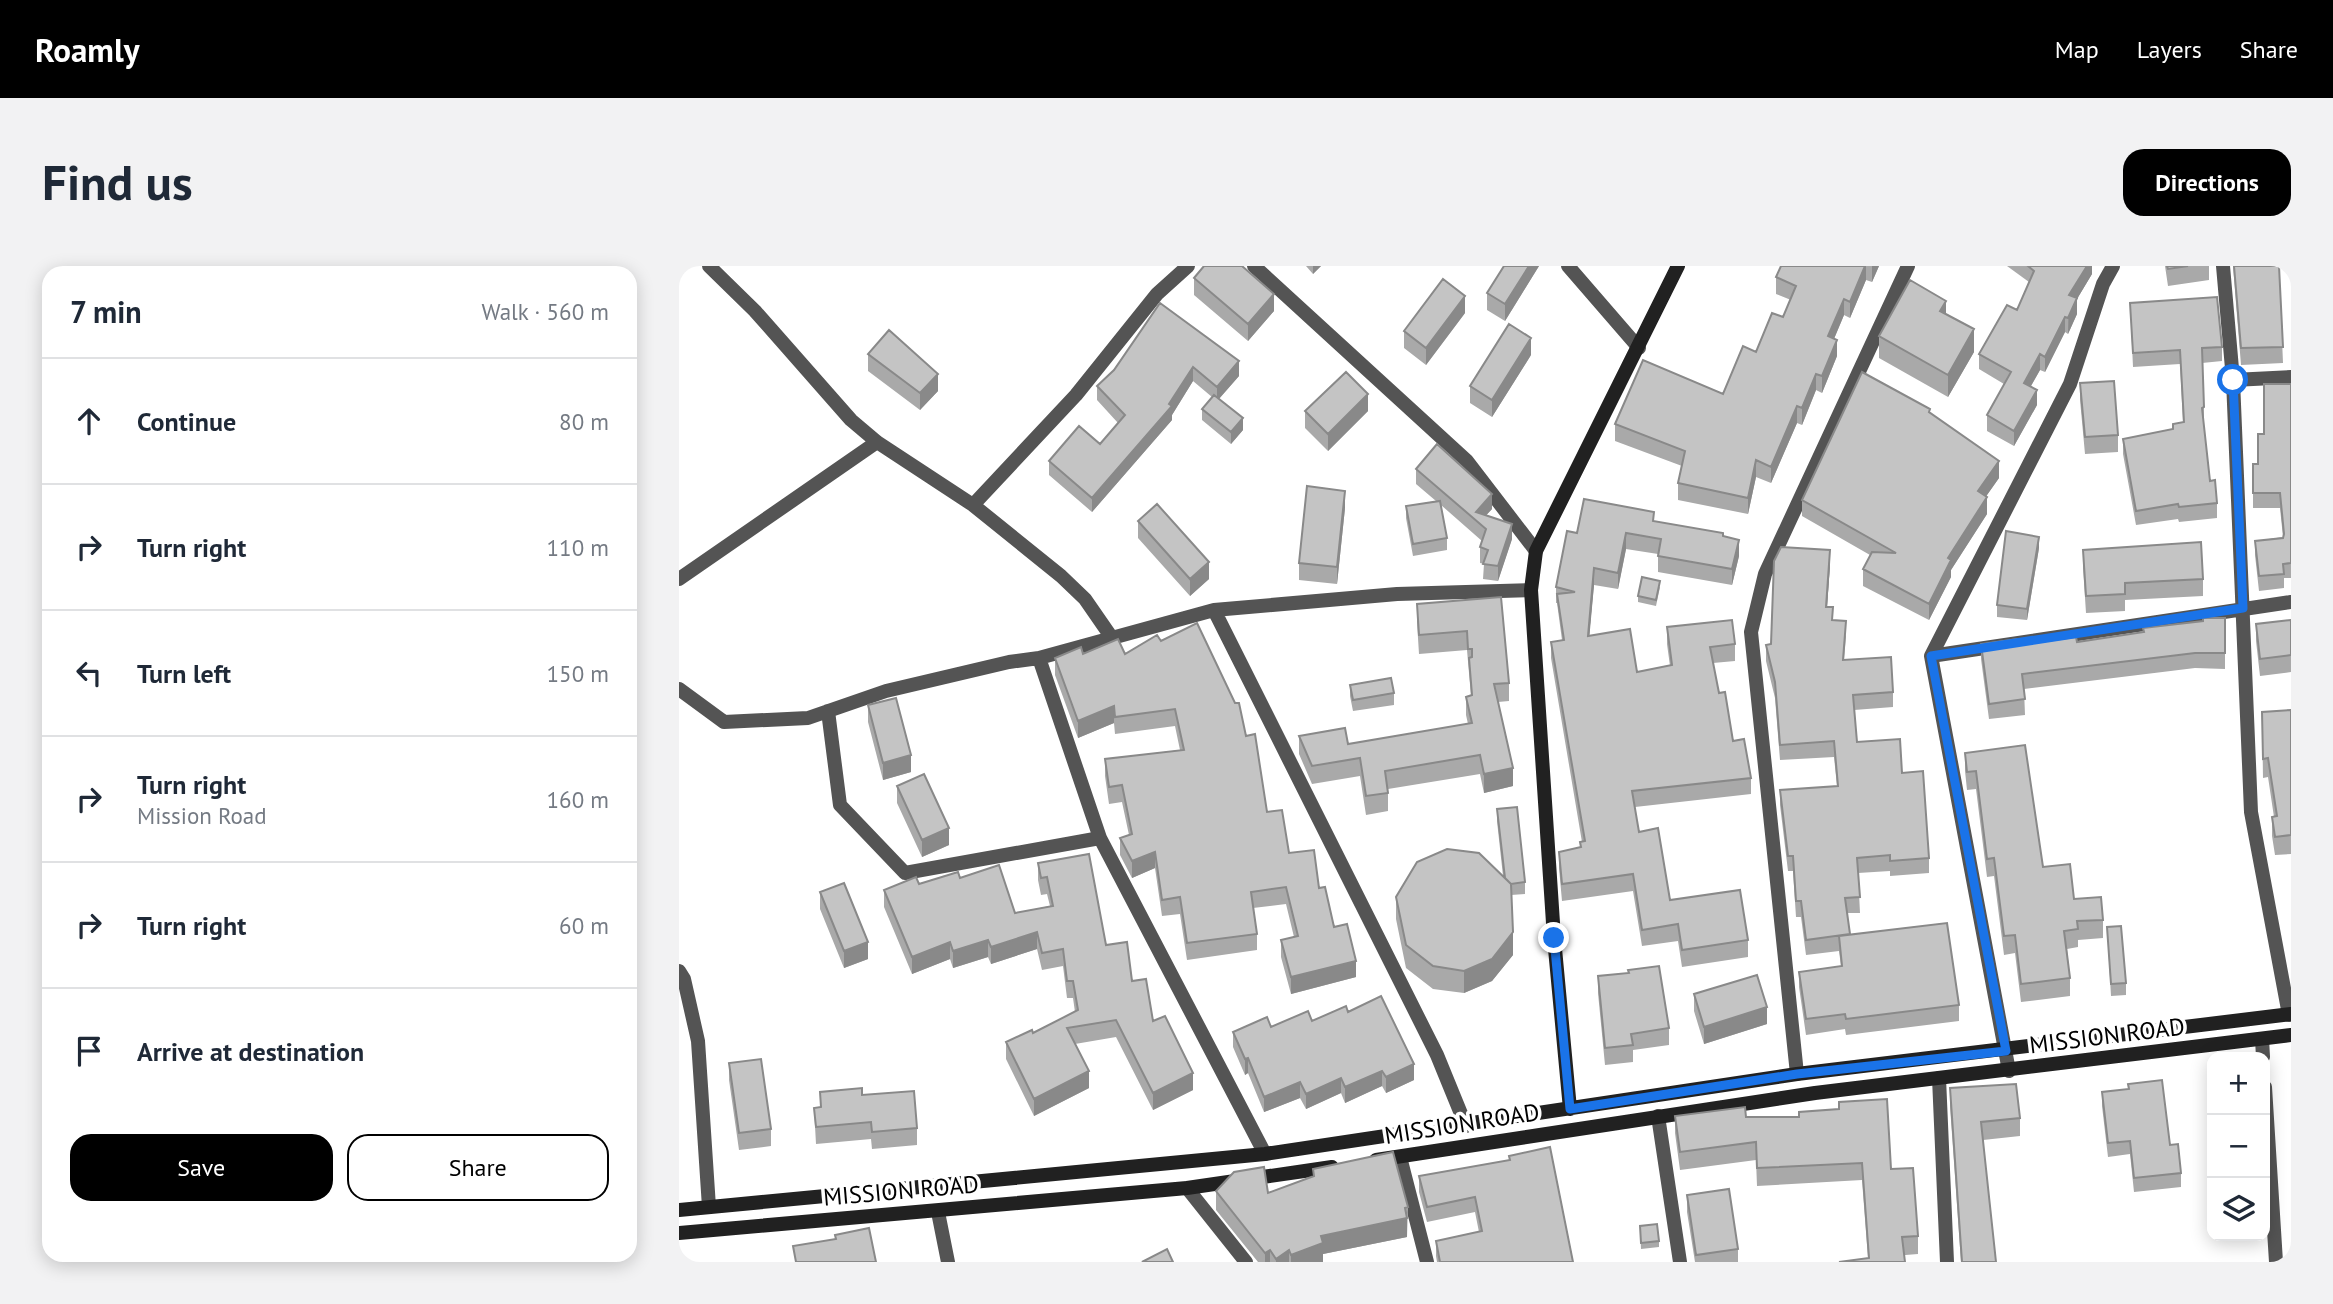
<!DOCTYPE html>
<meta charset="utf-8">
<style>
body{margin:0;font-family:"PT Sans",sans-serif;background:#f2f2f3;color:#1f2937}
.controls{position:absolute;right:21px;bottom:21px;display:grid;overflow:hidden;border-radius:14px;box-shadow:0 4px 18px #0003}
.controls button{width:63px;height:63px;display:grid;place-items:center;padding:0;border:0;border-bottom:2px solid #e0e1e3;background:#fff;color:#1f2937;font:35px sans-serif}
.stop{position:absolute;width:21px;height:21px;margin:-16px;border:5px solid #1a73e8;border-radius:50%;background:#fff}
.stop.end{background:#1a73e8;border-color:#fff;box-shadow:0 2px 7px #0008}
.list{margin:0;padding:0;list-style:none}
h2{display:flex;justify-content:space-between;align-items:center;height:91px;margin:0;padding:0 28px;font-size:30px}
h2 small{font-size:23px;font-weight:400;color:#747a83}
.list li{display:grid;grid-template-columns:46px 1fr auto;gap:21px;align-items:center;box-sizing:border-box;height:126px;padding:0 28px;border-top:2px solid #e0e1e3}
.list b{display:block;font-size:26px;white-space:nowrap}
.list p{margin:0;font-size:23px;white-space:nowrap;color:#747a83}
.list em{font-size:23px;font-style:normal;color:#747a83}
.actions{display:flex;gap:14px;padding:21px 28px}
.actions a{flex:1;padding:16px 0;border:2px solid #000;border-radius:21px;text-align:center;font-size:24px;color:#000}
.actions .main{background:#000;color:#fff}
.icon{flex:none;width:38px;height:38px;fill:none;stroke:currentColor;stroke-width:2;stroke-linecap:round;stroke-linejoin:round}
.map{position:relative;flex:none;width:1612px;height:996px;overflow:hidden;border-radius:21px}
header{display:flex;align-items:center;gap:42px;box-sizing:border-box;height:98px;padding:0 35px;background:#000;color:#fff}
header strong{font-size:33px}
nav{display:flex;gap:38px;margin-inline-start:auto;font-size:24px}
.intro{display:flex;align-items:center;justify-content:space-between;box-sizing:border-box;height:168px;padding:0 42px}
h1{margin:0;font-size:49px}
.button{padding:18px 32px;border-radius:21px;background:#000;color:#fff;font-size:24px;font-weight:700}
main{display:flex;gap:42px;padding:0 42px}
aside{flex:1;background:#fff;border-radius:21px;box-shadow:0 4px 18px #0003}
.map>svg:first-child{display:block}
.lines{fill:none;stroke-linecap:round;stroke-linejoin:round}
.street{stroke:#545454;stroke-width:14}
.secondary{stroke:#212121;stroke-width:14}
.wall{fill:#a9a9a9}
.shaded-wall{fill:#898989}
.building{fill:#c4c4c4;stroke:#898989;stroke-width:2}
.route{stroke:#1a73e8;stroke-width:9}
.labels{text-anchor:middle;stroke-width:7;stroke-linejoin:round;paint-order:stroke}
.street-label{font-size:24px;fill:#000;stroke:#fff}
</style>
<header>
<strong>Roamly</strong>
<nav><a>Map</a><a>Layers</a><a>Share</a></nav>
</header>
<div class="intro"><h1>Find us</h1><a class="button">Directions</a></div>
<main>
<aside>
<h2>7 min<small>Walk · 560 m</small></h2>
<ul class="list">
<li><svg class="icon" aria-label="ahead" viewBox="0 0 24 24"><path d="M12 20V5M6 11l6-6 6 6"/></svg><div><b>Continue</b></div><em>80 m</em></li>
<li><svg class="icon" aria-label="right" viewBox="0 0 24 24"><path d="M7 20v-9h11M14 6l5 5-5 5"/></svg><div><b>Turn right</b></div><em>110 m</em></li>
<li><svg class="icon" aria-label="left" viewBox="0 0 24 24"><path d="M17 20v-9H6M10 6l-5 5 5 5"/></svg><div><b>Turn left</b></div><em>150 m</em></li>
<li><svg class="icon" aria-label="right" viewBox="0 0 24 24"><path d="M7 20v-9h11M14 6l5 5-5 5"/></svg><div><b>Turn right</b><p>Mission Road</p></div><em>160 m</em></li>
<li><svg class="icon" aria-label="right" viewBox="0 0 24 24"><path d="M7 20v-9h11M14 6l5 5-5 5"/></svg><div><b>Turn right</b></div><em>60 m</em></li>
<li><svg class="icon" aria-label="arrive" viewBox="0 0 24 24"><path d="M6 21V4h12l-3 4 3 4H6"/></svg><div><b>Arrive at destination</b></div></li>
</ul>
<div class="actions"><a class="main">Save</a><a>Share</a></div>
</aside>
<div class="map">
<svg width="1612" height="996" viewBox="0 0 1612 996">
<rect width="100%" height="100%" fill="#fff"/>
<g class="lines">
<path class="street" d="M30 0 76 45 172 154 198 176 294 239 382 310 406 333 433 372
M575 0 788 195 857 285
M889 0 960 82
M1544 0 1554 114 1572 546 1610 749
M1554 114 1612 111
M294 239 397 129 478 28 509 0
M0 313 198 176
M535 344 758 789 787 860
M1252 390 1612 336
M360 392 421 572 586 888
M0 423 45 456 129 452 207 425 330 396 360 392 535 344 718 328 852 324
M149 445 161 539 226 607 421 572
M0 705 5 713 19 775 30 941
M1583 773 1584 791
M1330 805 1252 390 1391 118 1424 18 1434 0
M1118 808 1072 366 1086 308 1229 0
M1260 812 1268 996
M1586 821 1597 996
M979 850 1001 996
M721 891 748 996
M508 922 567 996
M259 946 269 996"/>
<path class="secondary" d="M891 843 875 672 852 324 857 285 999 0
M697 894 1136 827 1612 769
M0 944 586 888 1118 808 1612 748
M0 967 508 922 653 901"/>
</g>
<path class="wall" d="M627 0H642L634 8Z
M825 0H860L826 55 808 44V27Z
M1102 0H1200L1193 16 1187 14 1171 52 1165 49 1155 73 1158 90 1143 127 1137 124 1123 159 1118 157 1092 217 1077 211 1069 248 999 234V217L1003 200 936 175V158L1044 128 1104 51 1112 34 1097 28V11Z
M1328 0H1413V8L1398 33V48L1389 68 1386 66 1366 106 1361 104 1352 120 1358 139 1335 180 1308 165V149L1325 118 1300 103V88L1338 44 1350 16Z
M1486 0H1530V14L1489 20Z
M1554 0H1600L1604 97 1562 99Z
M515 12 595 45 569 75 515 29Z
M481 37 560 110 540 133 564 164 552 178 523 154V143L533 131 514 115 493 149V154L413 246 370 209V195L421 178 439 157 418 134V120L435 104Z
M1451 37 1543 81V95L1523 97 1525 141V156H1524L1531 215 1538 237V252L1500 256 1499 253 1457 259 1444 188V173L1494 163 1504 157 1501 98 1454 101Z
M786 47 747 99 725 82V65Z
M1267 48 1295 86 1269 131 1200 92V70Z
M189 88 259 125 241 144 189 105Z
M852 89 813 151 791 137V120Z
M1401 117 1439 169V186L1406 188 1401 134Z
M1612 118V312H1605V322L1580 325 1576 289V275L1604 271 1601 242H1574V198H1579L1585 168Z
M626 145H689L649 185 626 162Z
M1251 147 1320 212 1307 230 1308 248 1272 304V311L1250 354 1184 320V303L1191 289 1123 250V234Z
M737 203 813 243 807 249 833 273 819 315 804 313 805 298 801 297V281L803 275 762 239 768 272V284L734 290 727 252V240L757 235 737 218Z
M666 242 658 318 620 314V297Z
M459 255 530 313 511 330 459 272Z
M975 255 1044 270 1060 290 1053 319 979 306V288L947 283 939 323 915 319 910 370 958 406 991 400 988 378V361L1056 378V395L1034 397 1040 427 1054 475 1072 512V528L956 541 960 566 991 634 1069 674V691L1003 701 999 675 963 680 954 625 883 635 880 602V586L901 581V576H903L872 392V376L883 374 878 337H877V321L898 267Z
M1360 282 1348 354 1318 351V339Z
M1404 284 1524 313V330L1446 334V345L1407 347 1404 301Z
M1151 299 1148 341 1154 354 1167 370 1165 394 1214 426V441L1175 444 1178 476 1223 507 1250 592V607L1211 610V605L1179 607 1181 647H1168L1171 668 1280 739V755L1167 769 1166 763 1127 769 1120 721V706L1162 700 1160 685 1127 689 1122 651H1117L1114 605H1109L1101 539V524L1158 520 1155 491 1101 494 1096 432 1087 395V379L1092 378Z
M981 321 977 340 959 336V330Z
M822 331 830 417V435L819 436 834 520 805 527 801 508 709 523V545L687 549 681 510 633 518 620 488V470L669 478 789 458 787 449V431L792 430 788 384 740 388 738 356V338Z
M1546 352V403L1516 402 1345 423 1346 449 1310 453 1302 393V378L1339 379 1398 376 1464 367Z
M1612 354V406L1581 410 1577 375V358Z
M482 375 567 470 588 546 610 587 640 622 677 711 612 728 602 691V674L615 671 607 638 574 642 578 668V684L508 694 501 648 483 650 476 602 453 612 441 589V572L450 569 443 536 430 538 426 510V493L501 484 496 460 436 468 435 457 399 472 376 409V392L404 388H446Z
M671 419 715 427V439L674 445 671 430Z
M189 439 232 506 204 514 189 456Z
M1612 444V588L1596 589 1593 570V551H1595L1589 511 1584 512 1583 446Z
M1286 487 1364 601 1395 633 1424 654V672L1399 674V681L1388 683 1391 712V730L1342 736 1336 687 1325 689 1315 610 1308 611 1297 523 1288 524 1286 505Z
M218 520 270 579 243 591 218 537Z
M818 543 846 616V628L832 629 834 689 813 715 785 727 754 723 727 702 717 653V631L824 610 818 555Z
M359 597 427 679 453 715 474 755 514 824 474 844 437 771 396 778 410 822 355 850 327 793V776L354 767 396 746 394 732H388L384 700 363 704 358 683 312 698 309 691 274 702 271 693 233 708 205 641V624L281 612 336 647 371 640 368 628 362 629 359 614Z
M141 626 189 693 165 702 141 643Z
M1428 661 1447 717V729L1432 730Z
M949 707 990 762V779L954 784V796L926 799 919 727V710Z
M1015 728 1088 758 1025 778 1015 745Z
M669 746 735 814 707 827 703 820 666 837 662 827 627 843 621 832 585 846 569 807 566 809 554 781V766L592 761 633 755Z
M50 797 92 863V880L60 884 50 814Z
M1449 818 1491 879 1502 907V921L1455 926 1451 888 1429 891 1423 840V826L1449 823Z
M1271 822 1341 852V870L1304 874 1317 996H1282L1271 840Z
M141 826 183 829 238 862V879L193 883 192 873 137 878 135 842H141Z
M996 850 1067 851 1212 903 1239 970V988L1189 992 1183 914 1078 920 1077 894 1001 904 996 867Z
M830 890 894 996H758L757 990V975L800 966 796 946 748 956 740 926V910L830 894Z
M634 903 729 941 728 971 644 988V996H579L537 944V925L589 927 634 910Z
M1008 929 1059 983V996H1016L1008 946Z
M961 960 980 975V981L962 983Z"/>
<path class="shaded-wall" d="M634 0H642L634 8Z
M850 0H860L826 55V38Z
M1186 0H1187V14L1171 52V36Z
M1193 0H1200L1193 16Z
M1408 0H1413V8L1398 33V48L1389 68 1390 29Z
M595 28V45L569 75V58Z
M786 30V47L747 99V82Z
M1165 33V49L1149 87V70Z
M1267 35V57L1261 45Z
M1386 51V66L1366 106V91Z
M1295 63V86L1269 131V109Z
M852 72V89L813 151V134Z
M1158 74V90L1143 127V110Z
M1361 88V104L1345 132V117Z
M560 95V110L538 135V121Z
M514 101V115L493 149V154L413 246V232L490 138Z
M259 108V125L241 144V127Z
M1137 108V124L1123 159V142Z
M1358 124V139L1335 180V165Z
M689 128V145L649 185V168Z
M1118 140V157L1092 217V201Z
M564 152V164L552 178V166Z
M1077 194V211L1069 248V232Z
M1320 195V212L1299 242V225Z
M666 225V242L658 318V301Z
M813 228V243L800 257 797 246Z
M1308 231V248L1272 304V311L1250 354V338L1269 292Z
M833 258V273L819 315V300Z
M947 267V283L939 323V307Z
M1360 271V282L1348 354V343Z
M1060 274V290L1053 319V303Z
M1151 284V299L1147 356V341Z
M530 296V313L511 330V313Z
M915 302V319L909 386V370Z
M435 440V457L399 472V455Z
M232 489V506L204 514V497Z
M834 502V520L805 527V508Z
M270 562V579L243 591V574Z
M476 586V602L453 612V595Z
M358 666V683L312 698V681Z
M834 666V689L813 715 785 727V705Z
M309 674V691L274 702V685Z
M189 676V693L165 702V685Z
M271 676V693L233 708V691Z
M677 695V711L612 728V711Z
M1088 741V758L1025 778V761Z
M569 792V807L566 809V793Z
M735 798V814L707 827V811Z
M410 805V822L355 850V833Z
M703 805V820L666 837V821Z
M514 807V824L474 844V827Z
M662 812V827L627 843V828Z
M621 816V832L585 846V831Z
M728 952V971L644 988V996H612V989L642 970Z
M591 984V996H586V987Z
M610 984V996H597V993Z"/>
<path class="building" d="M525 0H563L595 28 569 58 515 12Z
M825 0H850L826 38 808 27Z
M1102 0H1186L1171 36 1165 33 1149 70 1158 74 1143 110 1137 108 1123 142 1118 140 1092 201 1077 194 1069 232 999 217 1006 185 936 158 964 94 1044 128 1064 80 1077 86 1093 47 1104 51 1117 20 1097 11Z
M1349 0H1408L1390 29 1398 32 1389 52 1386 51 1366 91 1361 88 1345 117 1358 124 1335 165 1308 149 1332 106 1300 88 1328 39 1338 44 1355 5Z
M1488 0H1509L1489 3Z
M1555 0H1600L1604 81 1562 82Z
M764 13 786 30 747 82 725 65Z
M1231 14 1267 35 1261 45 1295 63 1269 109 1200 70Z
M1538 31 1543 81 1523 82 1525 141 1523 142 1531 215 1536 214 1538 237 1500 241 1499 238 1457 245 1444 173 1494 163V158L1505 156 1501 84 1454 87 1451 37Z
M481 37 560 95 538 121 514 101 490 138 493 140 413 232 370 195 400 160 421 178 446 149 418 120 435 104Z
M830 58 852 72 813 134 791 120Z
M210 64 259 108 241 127 189 88Z
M667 106 689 128 649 168 626 145Z
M1183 106 1251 143 1250 146 1320 195 1299 225 1308 231 1269 292 1272 294 1250 338 1184 303 1193 286 1217 287 1123 234Z
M1435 115 1439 169 1406 171 1401 117Z
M1585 118H1612V297L1604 298 1605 308 1580 310 1576 275 1604 272 1605 268 1601 227H1574V198H1579V168H1585Z
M535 129 564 152 552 166 523 143Z
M758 178 813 228 797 246 833 258 819 300 804 298 809 284 801 281 807 263 737 203Z
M628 220 666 225 658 301 620 297Z
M905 233 975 246 974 255 1044 267V270L1060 274 1053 303 979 290 982 273 947 267 939 307 915 302 909 370 951 363 958 406 993 399 988 361 1053 354 1056 378 1031 381 1040 427 1046 426 1054 475 1065 473 1072 512 953 525 960 566 979 562 991 634 1061 624 1069 674 1003 684 999 658 963 664 954 608 883 618 880 586 902 581 901 576 906 575 872 376 885 374 878 328 896 326 877 321 888 265 898 267Z
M761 235 768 272 734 278 727 240Z
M478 238 530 296 511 313 459 255Z
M1327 265 1360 271 1348 343 1318 339Z
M1522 276 1524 313 1446 317V328L1407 330 1404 284Z
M1102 281 1151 284 1147 341H1154L1153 354 1167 355 1164 394 1212 391 1214 426 1174 429 1178 476 1221 473 1223 507 1244 505 1250 592 1211 595V589L1178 592 1181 631 1166 632 1171 668 1127 674 1122 635H1117L1114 590H1109L1101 524 1159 520 1155 475 1101 479 1096 416 1087 379 1092 378 1095 295Z
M963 311 981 315 977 334 959 330Z
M822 331 830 417 815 418 834 502 805 508 801 489 706 505 709 527 687 530 681 492 633 500 620 470 666 462 669 478 793 457 787 431 793 429 790 392 793 391V383H789L788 365 740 369 738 338Z
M1524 352H1546V387H1516L1343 408 1346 433 1310 438 1302 378 1338 373 1339 379 1397 371 1398 376 1465 366 1464 362 1524 355Z
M1612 354V389L1581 393 1577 358Z
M518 357 556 437H560L567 470 576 468 588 546 603 544 610 587 635 584 640 622 646 621 655 661 668 658 677 695 612 711 602 674 619 670 607 621 572 626 578 668 508 677 501 631 483 634 476 586 453 595 441 572 453 568 443 519 430 521 426 493 505 484 496 443 436 451 435 440 399 455 376 392 402 381 404 388 439 373 446 388 478 369 482 375Z
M712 412 715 427 674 434 671 419Z
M217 432 232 489 204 497 189 439Z
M1612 444V569L1596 571 1593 551 1598 550 1589 492 1584 493 1583 446Z
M1346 479 1364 601 1391 598 1395 633 1422 631 1424 654 1398 655 1399 663 1385 665 1391 712 1342 718 1336 669 1325 670 1315 592 1308 593 1297 505 1288 506 1286 487Z
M245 508 270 562 243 574 218 520Z
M838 541 846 616 832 618 826 612 818 543Z
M768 583 800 587 832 618 834 666 813 693 785 705 754 700 727 679 717 631 738 596Z
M410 588 427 679 448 676 453 715 467 713 474 755 486 750 514 807 474 827 437 754 388 762 410 805 355 833 327 776 353 764 354 767 399 744 394 715H388L384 683 363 687 358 666 312 681 309 674 274 685 271 676 233 691 205 624 237 611 240 618 279 606 281 612 320 599 336 647 374 640 368 611 362 612 359 597Z
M165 617 189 676 165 685 141 626Z
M1268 657 1280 739 1167 753 1166 748 1127 753 1120 706 1163 700 1160 670Z
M1442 660 1447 717 1432 718 1428 661Z
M980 700 990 762 952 768 954 779 926 782 919 710 950 707 949 704Z
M1078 709 1088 741 1025 761 1015 728Z
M702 730 735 798 707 811 703 805 666 821 662 812 627 828 621 816 585 831 569 792 566 793 554 766 588 751 592 761 629 745 633 755 667 740 669 746Z
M82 793 92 863 60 867 50 797Z
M1483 814 1491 879 1499 878 1502 907 1455 912 1451 875 1429 877 1423 826 1450 823 1449 818Z
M1337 818 1341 852 1302 856 1317 996H1283L1271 822Z
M183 822V829L235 825 238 862 193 866 192 856 137 861 135 842 142 841 141 826Z
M1208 833 1212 903 1234 902 1239 970 1223 971 1226 996H1160L1190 992 1183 897 1078 902 1077 876 1001 886 996 850 1066 841 1067 851H1120V846L1160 843V836Z
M871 881 894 996H761L757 975 803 965 796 931 748 941 740 910 831 894 830 890Z
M714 886 729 941 726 942 728 952 642 970 644 977 612 989 610 984 597 993 591 984 586 987 537 925 555 906 585 901 589 927 635 910 634 903Z
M1050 923 1059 983 1017 989 1008 929Z
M978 958 980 975 962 977 961 960Z
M190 962 197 996H117L114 980 157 973 156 969Z
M488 983 494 996H463Z"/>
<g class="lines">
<path class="route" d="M875 672 891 843 1118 808 1327 785 1252 390 1564 342 1554 114"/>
</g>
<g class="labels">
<g class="street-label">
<text transform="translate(1428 770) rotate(-7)" y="8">MISSION ROAD</text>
<text transform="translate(783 858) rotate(-9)" y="8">MISSION ROAD</text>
<text transform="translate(222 925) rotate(-5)" y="8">MISSION ROAD</text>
</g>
</g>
</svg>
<div class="controls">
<button>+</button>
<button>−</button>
<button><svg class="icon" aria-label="layers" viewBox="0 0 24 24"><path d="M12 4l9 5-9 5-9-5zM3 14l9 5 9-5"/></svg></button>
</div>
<div class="stop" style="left:1554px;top:114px"></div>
<div class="stop end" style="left:875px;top:672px"></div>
</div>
</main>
